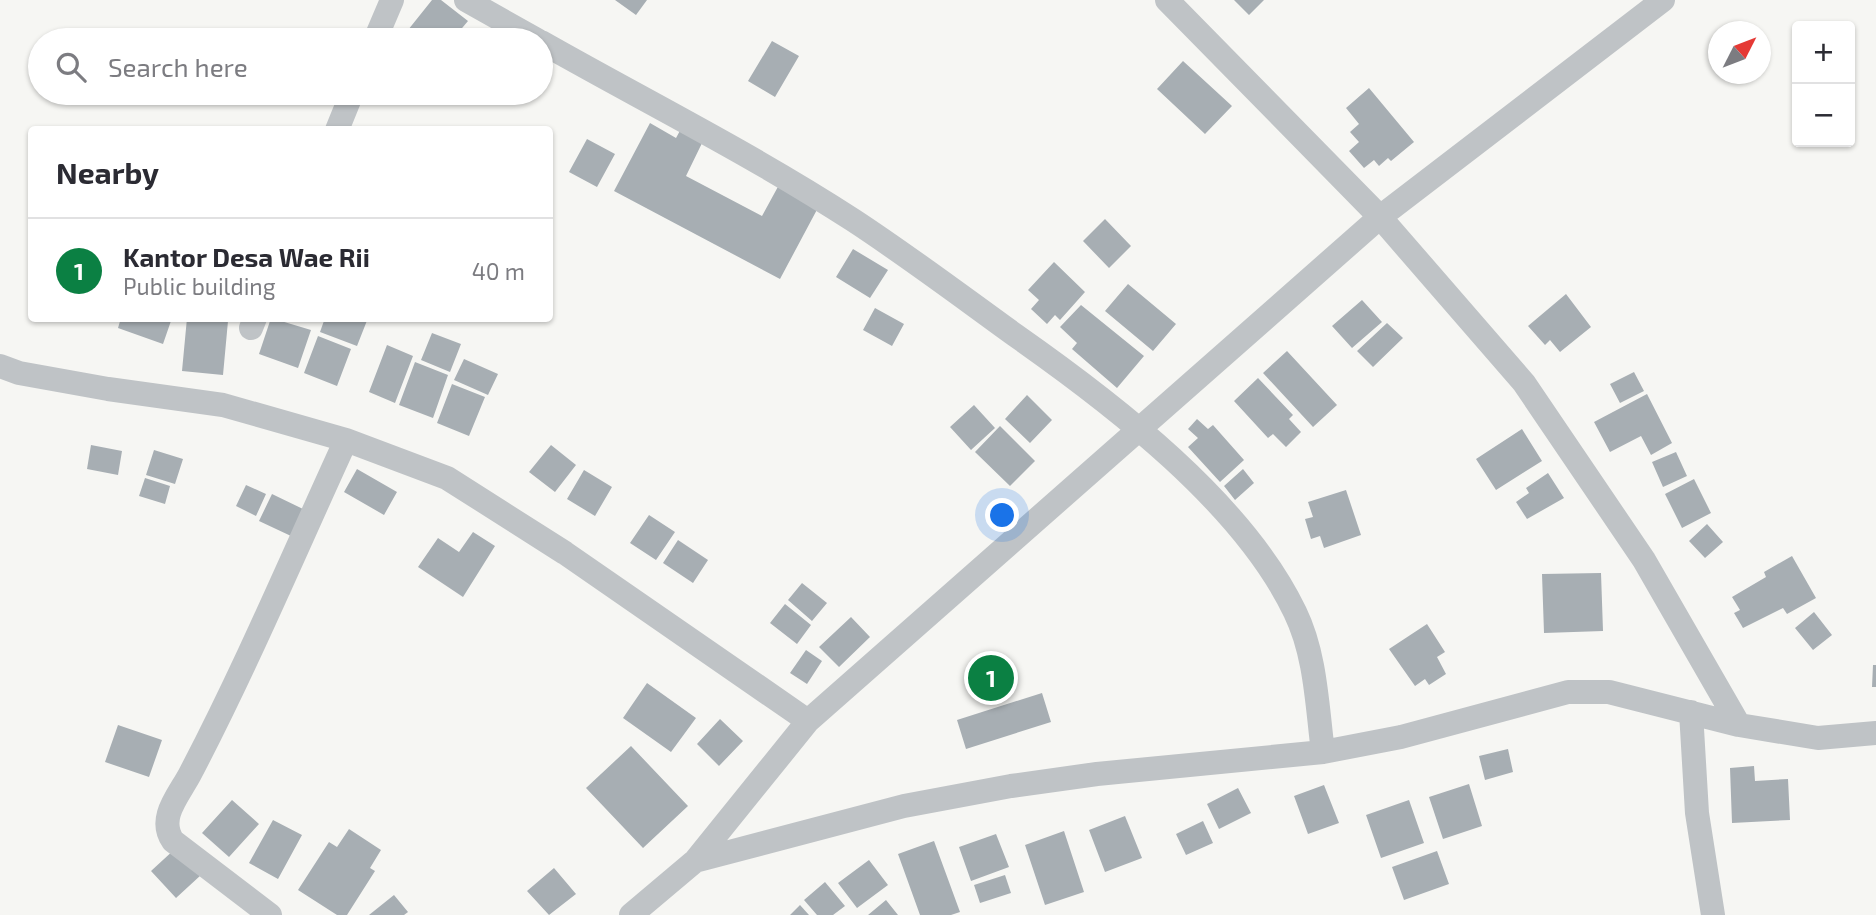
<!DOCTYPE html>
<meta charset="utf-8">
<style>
body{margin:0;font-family:"Exo 2",sans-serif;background:#f7f7f7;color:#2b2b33}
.controls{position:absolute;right:21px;top:21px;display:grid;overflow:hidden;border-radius:7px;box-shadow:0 2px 5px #0004}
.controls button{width:63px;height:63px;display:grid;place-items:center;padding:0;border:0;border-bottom:2px solid #e1e1e2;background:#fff;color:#2b2b33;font:35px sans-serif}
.compass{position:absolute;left:1708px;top:21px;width:63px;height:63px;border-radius:50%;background:#fff;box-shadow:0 2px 5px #0004;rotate:48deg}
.you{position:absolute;left:1003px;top:516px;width:24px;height:24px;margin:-18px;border:5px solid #fff;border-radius:50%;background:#1a73e8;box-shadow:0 0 0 10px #1a73e833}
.badge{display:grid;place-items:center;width:46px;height:46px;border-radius:50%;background:#0b8043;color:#fff;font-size:23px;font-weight:700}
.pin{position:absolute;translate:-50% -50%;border:4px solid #fff;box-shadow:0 2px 7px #0006}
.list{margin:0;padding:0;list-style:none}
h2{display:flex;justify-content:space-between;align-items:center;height:91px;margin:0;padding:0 28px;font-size:30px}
h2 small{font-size:23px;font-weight:400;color:#7c7c81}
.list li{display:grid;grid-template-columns:46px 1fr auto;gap:21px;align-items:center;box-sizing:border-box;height:105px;padding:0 28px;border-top:2px solid #e1e1e2}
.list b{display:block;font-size:26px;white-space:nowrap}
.list p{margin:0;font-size:23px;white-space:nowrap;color:#7c7c81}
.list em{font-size:23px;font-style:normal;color:#7c7c81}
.icon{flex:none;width:38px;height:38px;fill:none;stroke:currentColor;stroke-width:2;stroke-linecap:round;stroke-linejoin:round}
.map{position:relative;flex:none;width:1876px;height:915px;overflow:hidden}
.search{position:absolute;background:#fff;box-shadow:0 2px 5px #0004;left:28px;top:28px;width:525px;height:77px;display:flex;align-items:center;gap:18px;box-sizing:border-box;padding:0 24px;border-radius:38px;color:#7c7c81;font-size:26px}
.panel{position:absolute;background:#fff;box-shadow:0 2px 5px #0004;left:28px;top:126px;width:525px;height:196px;border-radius:7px}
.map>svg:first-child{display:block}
.building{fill:#a7aeb3}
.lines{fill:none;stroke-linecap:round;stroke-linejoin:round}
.minor{stroke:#bfc3c6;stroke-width:24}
</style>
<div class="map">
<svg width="1876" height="915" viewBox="0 0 1876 915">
<rect width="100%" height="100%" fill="#f6f6f3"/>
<path class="building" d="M432 0H441L468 21 452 40H400Z
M615 0H647L636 15Z
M1234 0H1264L1249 15Z
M772 41 799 56 775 97 748 81Z
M1183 61 1232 106 1205 134 1157 89Z
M1369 88 1414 142 1391 161 1388 158 1379 166 1374 160 1364 168 1349 151 1359 142 1350 132 1359 124 1346 108Z
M650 123 676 138 682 127 704 139 686 176 762 216 780 183 820 204 780 279 614 191Z
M587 139 615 154 597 187 569 172Z
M1105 219 1131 246 1109 268 1083 241Z
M853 249 888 270 870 298 836 277Z
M1054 262 1085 292 1060 320 1055 315 1047 324 1031 309 1039 300 1028 290Z
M1128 284 1176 324 1153 351 1105 311Z
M1566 294 1591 327 1560 352 1550 340 1545 345 1528 326Z
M1362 300 1382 322 1352 348 1332 326Z
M1081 305 1144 356 1117 388 1072 349 1077 343 1060 327Z
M875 308 904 324 892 346 863 330Z
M121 318H172L163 344 118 328Z
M187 318 228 321 223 375 182 371Z
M271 318 311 330 298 368 259 354Z
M325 318H368L357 346 320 332Z
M1387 323 1403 338 1373 367 1357 351Z
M432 333 461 344 450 372 421 360Z
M318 336 351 349 337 386 304 373Z
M387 345 413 356 395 403 369 392Z
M1287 351 1337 405 1313 427 1263 373Z
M464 359 498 374 488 395 454 380Z
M415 362 448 375 433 418 399 405Z
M1634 372 1644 391 1620 403 1610 384Z
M1258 378 1293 415 1289 419 1301 432 1286 447 1273 434 1268 438 1234 401Z
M452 384 485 397 469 436 437 423Z
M1647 394 1672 443 1651 455 1641 436 1610 452 1594 422Z
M1027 395 1052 420 1030 443 1005 419Z
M974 405 995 428 971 450 950 427Z
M1197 419 1208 429 1213 425 1244 460 1220 482 1188 447 1198 438 1188 429Z
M1000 426 1035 461 1010 486 975 452Z
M1522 429 1542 461 1496 490 1476 459Z
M91 445 122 451 118 475 87 469Z
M551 445 576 465 555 492 529 472Z
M154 450 183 459 175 484 146 475Z
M1676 452 1687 476 1663 487 1652 462Z
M357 469 397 492 384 515 344 492Z
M1243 469 1254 483 1235 500 1224 486Z
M584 470 612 487 595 516 567 499Z
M1548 473 1564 498 1527 519 1516 502 1529 493 1526 488Z
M145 478 170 486 165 504 139 496Z
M1694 479 1711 513 1682 528 1665 494Z
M246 485 266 494 256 516 236 506Z
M1346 490 1361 535 1324 548 1320 536 1311 539 1305 519 1313 517 1308 502Z
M272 494 303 509 291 536 259 521Z
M649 515 675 532 656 560 630 543Z
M1707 524 1723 542 1705 558 1689 541Z
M473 532 495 546 463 597 418 567 438 538 459 552Z
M678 540 708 560 693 583 663 563Z
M1792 556 1816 598 1787 614 1783 608 1743 628 1734 613 1740 610 1732 597 1766 577 1764 572Z
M1601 573 1603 631 1544 633 1542 574Z
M802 583 827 603 812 621 788 600Z
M785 604 811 625 797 644 770 623Z
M1814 612 1832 635 1813 650 1795 628Z
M851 617 870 637 839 667 819 647Z
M1427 624 1445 652 1437 657 1446 674 1429 685 1425 679 1415 686 1389 649Z
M806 650 822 661 807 684 790 673Z
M1873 665H1876V687H1872Z
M647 683 696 718 671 752 623 718Z
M1042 693 1051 722 966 749 957 720Z
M720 719 743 741 719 766 697 744Z
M118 725 162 740 149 777 105 762Z
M631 746 688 806 643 848 586 788Z
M1508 749 1513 772 1485 780 1479 756Z
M1754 766 1755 781 1788 779 1790 820 1732 823 1730 768Z
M1469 784 1482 826 1443 839 1429 797Z
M1324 785 1339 823 1308 834 1294 796Z
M1238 788 1251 813 1219 829 1207 804Z
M232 800 259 824 229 857 202 833Z
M1409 800 1424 843 1381 858 1366 815Z
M1125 816 1142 858 1105 872 1089 830Z
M273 820 302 835 278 879 249 863Z
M1203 821 1213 843 1186 855 1176 834Z
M349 829 381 850 370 868 375 871 347 915H337L298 890 329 842 337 847Z
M1064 831 1084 892 1045 905 1025 845Z
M996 834 1009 867 971 881 959 847Z
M934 841 960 912 951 915H920L898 854Z
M176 848 201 875 176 898 151 871Z
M1437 851 1449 884 1404 900 1392 867Z
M869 860 888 885 857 908 838 883Z
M554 868 576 894 549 915 527 891Z
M1005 875 1011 893 980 903 974 885Z
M825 882 845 906 833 915H817L804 900Z
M394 895 408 912 404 915H369Z
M886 900 898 915H868Z
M800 905 809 915H790Z"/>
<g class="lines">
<path class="minor" d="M466 0 537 40
M1167 0 1380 217 1524 383 1644 560 1739 725
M375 40 392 0
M541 42C645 101 753 155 853 220 908 256 961 296 1015 335 1112 403 1243 503 1295 612 1316 655 1317 706 1323 752
M337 130 352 93
M251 328 255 318
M0 366 19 373 108 389 223 405 346 440 447 478 565 553 808 721
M1691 712 1697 813 1713 915
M695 861 904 806 1011 786 1097 774 1323 752 1401 737 1568 692H1609L1739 725 1818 738 1876 733
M270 915 173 841C157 818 179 795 190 774 247 665 295 551 346 440
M631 915 695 861 808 721 1380 217 1663 0"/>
</g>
</svg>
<div class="controls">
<button>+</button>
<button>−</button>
</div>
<svg class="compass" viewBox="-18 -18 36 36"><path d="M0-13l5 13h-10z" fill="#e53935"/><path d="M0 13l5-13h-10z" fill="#7c7c81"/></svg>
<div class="you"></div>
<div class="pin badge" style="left:991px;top:678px">1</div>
<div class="search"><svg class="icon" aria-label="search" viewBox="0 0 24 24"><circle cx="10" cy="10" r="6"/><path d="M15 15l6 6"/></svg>Search here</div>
<section class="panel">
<h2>Nearby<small></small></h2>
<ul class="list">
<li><span class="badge">1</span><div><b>Kantor Desa Wae Rii</b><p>Public building</p></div><em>40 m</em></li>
</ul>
</section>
</div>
